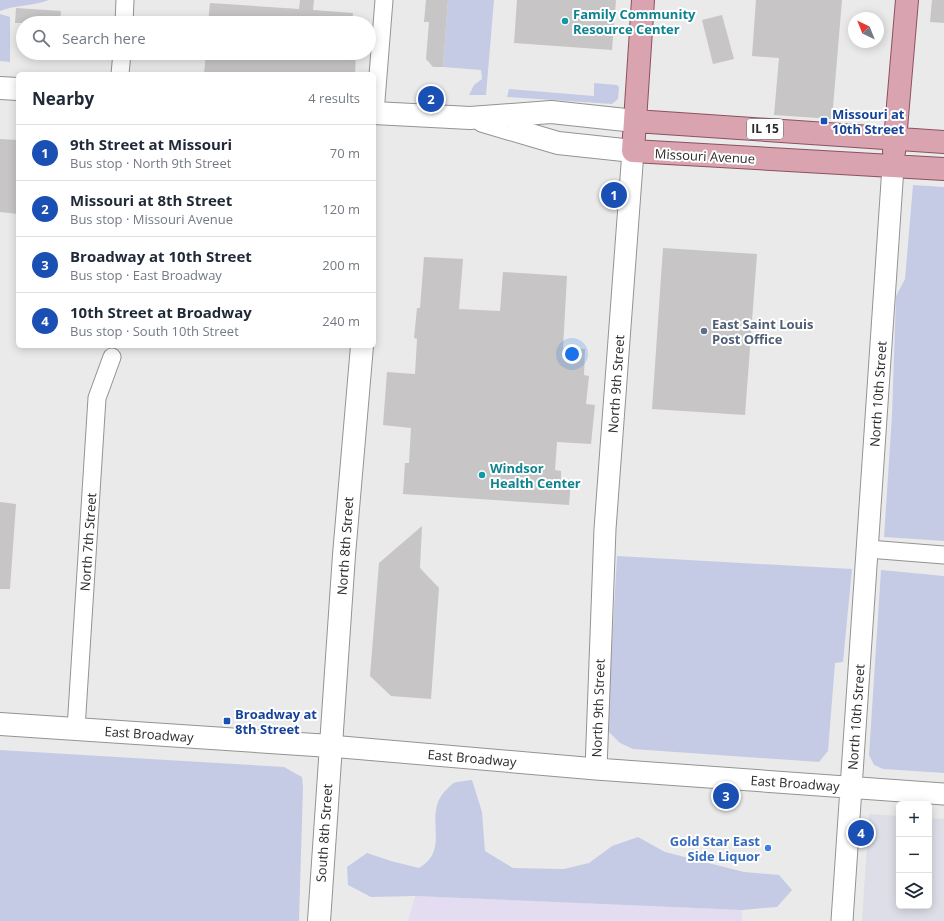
<!DOCTYPE html>
<meta charset="utf-8">
<style>
body{margin:0;font-family:"Open Sans",sans-serif;background:#f6f6f7;color:#1f2937}
.controls{position:absolute;right:12px;bottom:12px;display:grid;overflow:hidden;border-radius:6px;box-shadow:0 2px 10px #0003}
.controls button{width:36px;height:36px;display:grid;place-items:center;padding:0;border:0;border-bottom:1px solid #e0e1e3;background:#fff;color:#1f2937;font:20px sans-serif}
.compass{position:absolute;left:848px;top:12px;width:36px;height:36px;border-radius:50%;background:#fff;box-shadow:0 2px 10px #0003;rotate:317deg}
.you{position:absolute;left:572px;top:354px;width:14px;height:14px;margin:-10px;border:3px solid #fff;border-radius:50%;background:#1a73e8;box-shadow:0 0 0 6px #1a73e833}
.badge{display:grid;place-items:center;width:26px;height:26px;border-radius:50%;background:#0b8043;color:#fff;font-size:13px;font-weight:700}
.pin{position:absolute;translate:-50% -50%;border:2px solid #fff;box-shadow:0 1px 4px #0006}
.list{margin:0;padding:0;list-style:none}
h2{display:flex;justify-content:space-between;align-items:center;height:52px;margin:0;padding:0 16px;font-size:17px}
h2 small{font-size:13px;font-weight:400;color:#747a83}
.list li{display:grid;grid-template-columns:26px 1fr auto;gap:12px;align-items:center;box-sizing:border-box;height:56px;padding:0 16px;border-top:1px solid #e0e1e3}
.list b{display:block;font-size:15px;white-space:nowrap}
.list p{margin:0;font-size:13px;white-space:nowrap;color:#747a83}
.list em{font-size:13px;font-style:normal;color:#747a83}
.icon{flex:none;width:22px;height:22px;fill:none;stroke:currentColor;stroke-width:2;stroke-linecap:round;stroke-linejoin:round}
.map{position:relative;flex:none;width:944px;height:921px;overflow:hidden}
.search{position:absolute;background:#fff;box-shadow:0 2px 10px #0003;left:16px;top:16px;width:360px;height:44px;display:flex;align-items:center;gap:10px;box-sizing:border-box;padding:0 14px;border-radius:22px;color:#747a83;font-size:15px}
.panel{position:absolute;background:#fff;box-shadow:0 2px 10px #0003;left:16px;top:72px;width:360px;height:276px;border-radius:6px}
.map>svg:first-child{display:block}
.industrial{fill:#e4dcf1}
.built{fill:#dddee7}
.green{fill:#c6cbe5}
.building{fill:#c7c5c5}
.lines{fill:none;stroke-linecap:round;stroke-linejoin:round}
.minor-casing{stroke:#939394;stroke-width:19}
.tertiary-casing{stroke:#939394;stroke-width:23}
.secondary-casing{stroke:#939394;stroke-width:24}
.primary-casing{stroke:#8c5160;stroke-width:24}
.minor{stroke:#fff;stroke-width:17}
.tertiary{stroke:#fff;stroke-width:21}
.secondary{stroke:#fff;stroke-width:22}
.primary{stroke:#d9a3b0;stroke-width:22}
.culture-dot{fill:#0f9aa8;stroke:#fff;stroke-width:1.5}
.transit-dot{fill:#1a4fb4;stroke:#fff;stroke-width:1.5}
.service-dot{fill:#5c6f8a;stroke:#fff;stroke-width:1.5}
.shop-dot{fill:#3f7fe0;stroke:#fff;stroke-width:1.5}
.labels{text-anchor:middle;stroke-width:4;stroke-linejoin:round;paint-order:stroke}
.shield{fill:#fff;stroke:#6a6a6b;stroke-width:1}
.shield-label{font-size:12px;font-weight:bold;fill:#2a2a2b}
.culture-label{font-size:13px;font-weight:bold;fill:#0d838f;stroke:#fff;text-anchor:start}
.transit-label{font-size:13px;font-weight:bold;fill:#164399;stroke:#fff;text-anchor:start}
.street-label{font-size:13px;fill:#2a2a2b;stroke:#fff}
.service-label{font-size:13px;font-weight:bold;fill:#4e5e75;stroke:#fff;text-anchor:start}
.shop-label{font-size:13px;font-weight:bold;fill:#366cbe;stroke:#fff;text-anchor:end}
</style>
<div class="map">
<svg width="944" height="921" viewBox="0 0 944 921">
<rect width="100%" height="100%" fill="#eaeaeb"/>
<path class="industrial" d="M415 896 742 910V921H408Z"/>
<path class="built" d="M869 814 899 816V906H929V818L944 819V921H862Z"/>
<path class="green" d="M0 0H49C33 6 16 5 0 11Z
M448 0H494L486 95H469L474 85 482 79 481 70 443 67Z
M0 14 10 17V62L0 61Z
M594 83 617 85 619 87 618 99 612 104 507 97 509 89 594 96Z
M913 185 944 187V541L884 537 892 415 896 296 905 279Z
M617 556 852 569 843 662 835 663 828 751 819 762 633 749 620 743 607 730Z
M881 570 944 576V773L883 769 874 765 869 755Z
M0 750 284 767 302 777 303 787 299 921H0Z
M472 780 482 812 485 851 513 868 564 869 589 863 612 846 638 837 665 852 744 872 779 875 792 890 777 907 742 910 415 896 371 897 348 885 347 867 367 853 391 861 419 868C452 849 422 816 445 791 448 789 451 784 454 783 459 781 467 781 472 780Z"/>
<path class="building" d="M300 0H314L313 10 353 13 352 23H208L210 3 299 9Z
M426 0H448L443 67H433L426 59 429 22H424Z
M517 0H616L612 50 514 43Z
M756 0H842L832 119 774 115 779 58 752 56Z
M932 0H944V23L930 22Z
M16 8 61 11 60 23H15Z
M722 15 734 59 713 64 702 20Z
M206 53H356L355 74H204Z
M0 139 18 140V214L0 212Z
M663 248 757 254 745 415 652 409Z
M424 257 463 259 459 309 500 311 503 272 567 276 563 348 585 349 584 375 589 376 586 404 595 405 591 444 557 442 555 470 561 471V479L571 480 569 505 403 494 405 463H409L411 428 383 425 387 372 415 374 417 339 414 338 417 308H420Z
M0 502 16 504 10 589H0Z
M422 526 420 568 439 588 431 699 391 696 370 676 379 563Z"/>
<g class="lines">
<defs>
<path id="minor" d="M124 23 125 0
M120 74 122 53
M375 113 384 0
M868 549 944 555
M76 729 97 398 112 357"/>
<path id="tertiary" d="M330 746 596 769 944 794
M596 769 605 529 633 151
M842 921 893 167"/>
<path id="secondary" d="M0 88 18 89
M374 113 470 118 551 112 635 121
M483 121 558 143 633 151
M0 724 330 746
M319 921 344 555 362 346"/>
<path id="primary" d="M643 0 633 151 944 169
M635 121 944 142
M894 152 907 0"/>
</defs>
<use href="#minor" class="minor-casing"/>
<use href="#tertiary" class="tertiary-casing"/>
<use href="#secondary" class="secondary-casing"/>
<use href="#primary" class="primary-casing"/>
<use href="#minor" class="minor"/>
<use href="#tertiary" class="tertiary"/>
<use href="#secondary" class="secondary"/>
<use href="#primary" class="primary"/>
</g>
<g class="culture-dot">
<circle cx="565" cy="21" r="4"/>
<circle cx="482" cy="475" r="4"/>
</g>
<g class="transit-dot">
<rect x="820" y="117" width="8" height="8" rx="2"/>
<rect x="223" y="717" width="8" height="8" rx="2"/>
</g>
<circle class="service-dot" cx="704" cy="331" r="4"/>
<circle class="shop-dot" cx="768" cy="848" r="4"/>
<g class="labels">
<rect class="shield" x="747" y="119" width="36" height="20" rx="3"/>
<g class="shield-label">
<text x="765" y="133">IL 15</text>
</g>
<g class="culture-label">
<text x="573" y="19">Family Community<tspan x="573" dy="15">Resource Center</tspan></text>
<text x="490" y="473">Windsor<tspan x="490" dy="15">Health Center</tspan></text>
</g>
<g class="transit-label">
<text x="832" y="119">Missouri at<tspan x="832" dy="15">10th Street</tspan></text>
<text x="235" y="719">Broadway at<tspan x="235" dy="15">8th Street</tspan></text>
</g>
<g class="street-label">
<text transform="translate(705 156) rotate(3)" y="5">Missouri Avenue</text>
<text transform="translate(616 384) rotate(-86)" y="5">North 9th Street</text>
<text transform="translate(878 394) rotate(-86)" y="5">North 10th Street</text>
<text transform="translate(88 542) rotate(-86)" y="5">North 7th Street</text>
<text transform="translate(345 546) rotate(-86)" y="5">North 8th Street</text>
<text transform="translate(598 708) rotate(-88)" y="5">North 9th Street</text>
<text transform="translate(856 717) rotate(-86)" y="5">North 10th Street</text>
<text transform="translate(149 734) rotate(4)" y="5">East Broadway</text>
<text transform="translate(472 758) rotate(5)" y="5">East Broadway</text>
<text transform="translate(795 783) rotate(4)" y="5">East Broadway</text>
<text transform="translate(324 833) rotate(-86)" y="5">South 8th Street</text>
</g>
<g class="service-label">
<text x="712" y="329">East Saint Louis<tspan x="712" dy="15">Post Office</tspan></text>
</g>
<g class="shop-label">
<text x="760" y="846">Gold Star East<tspan x="760" dy="15">Side Liquor</tspan></text>
</g>
</g>
</svg>
<div class="controls">
<button>+</button>
<button>−</button>
<button><svg class="icon" aria-label="layers" viewBox="0 0 24 24"><path d="M12 4l9 5-9 5-9-5zM3 14l9 5 9-5"/></svg></button>
</div>
<svg class="compass" viewBox="-18 -18 36 36"><path d="M0-13l5 13h-10z" fill="#e53935"/><path d="M0 13l5-13h-10z" fill="#747a83"/></svg>
<div class="you"></div>
<div class="pin badge" style="left:614px;top:195px;background:#1a4fb4">1</div>
<div class="pin badge" style="left:431px;top:99px;background:#1a4fb4">2</div>
<div class="pin badge" style="left:726px;top:796px;background:#1a4fb4">3</div>
<div class="pin badge" style="left:861px;top:833px;background:#1a4fb4">4</div>
<div class="search"><svg class="icon" aria-label="search" viewBox="0 0 24 24"><circle cx="10" cy="10" r="6"/><path d="M15 15l6 6"/></svg>Search here</div>
<section class="panel">
<h2>Nearby<small>4 results</small></h2>
<ul class="list">
<li><span class="badge" style="background:#1a4fb4">1</span><div><b>9th Street at Missouri</b><p>Bus stop · North 9th Street</p></div><em>70 m</em></li>
<li><span class="badge" style="background:#1a4fb4">2</span><div><b>Missouri at 8th Street</b><p>Bus stop · Missouri Avenue</p></div><em>120 m</em></li>
<li><span class="badge" style="background:#1a4fb4">3</span><div><b>Broadway at 10th Street</b><p>Bus stop · East Broadway</p></div><em>200 m</em></li>
<li><span class="badge" style="background:#1a4fb4">4</span><div><b>10th Street at Broadway</b><p>Bus stop · South 10th Street</p></div><em>240 m</em></li>
</ul>
</section>
</div>
